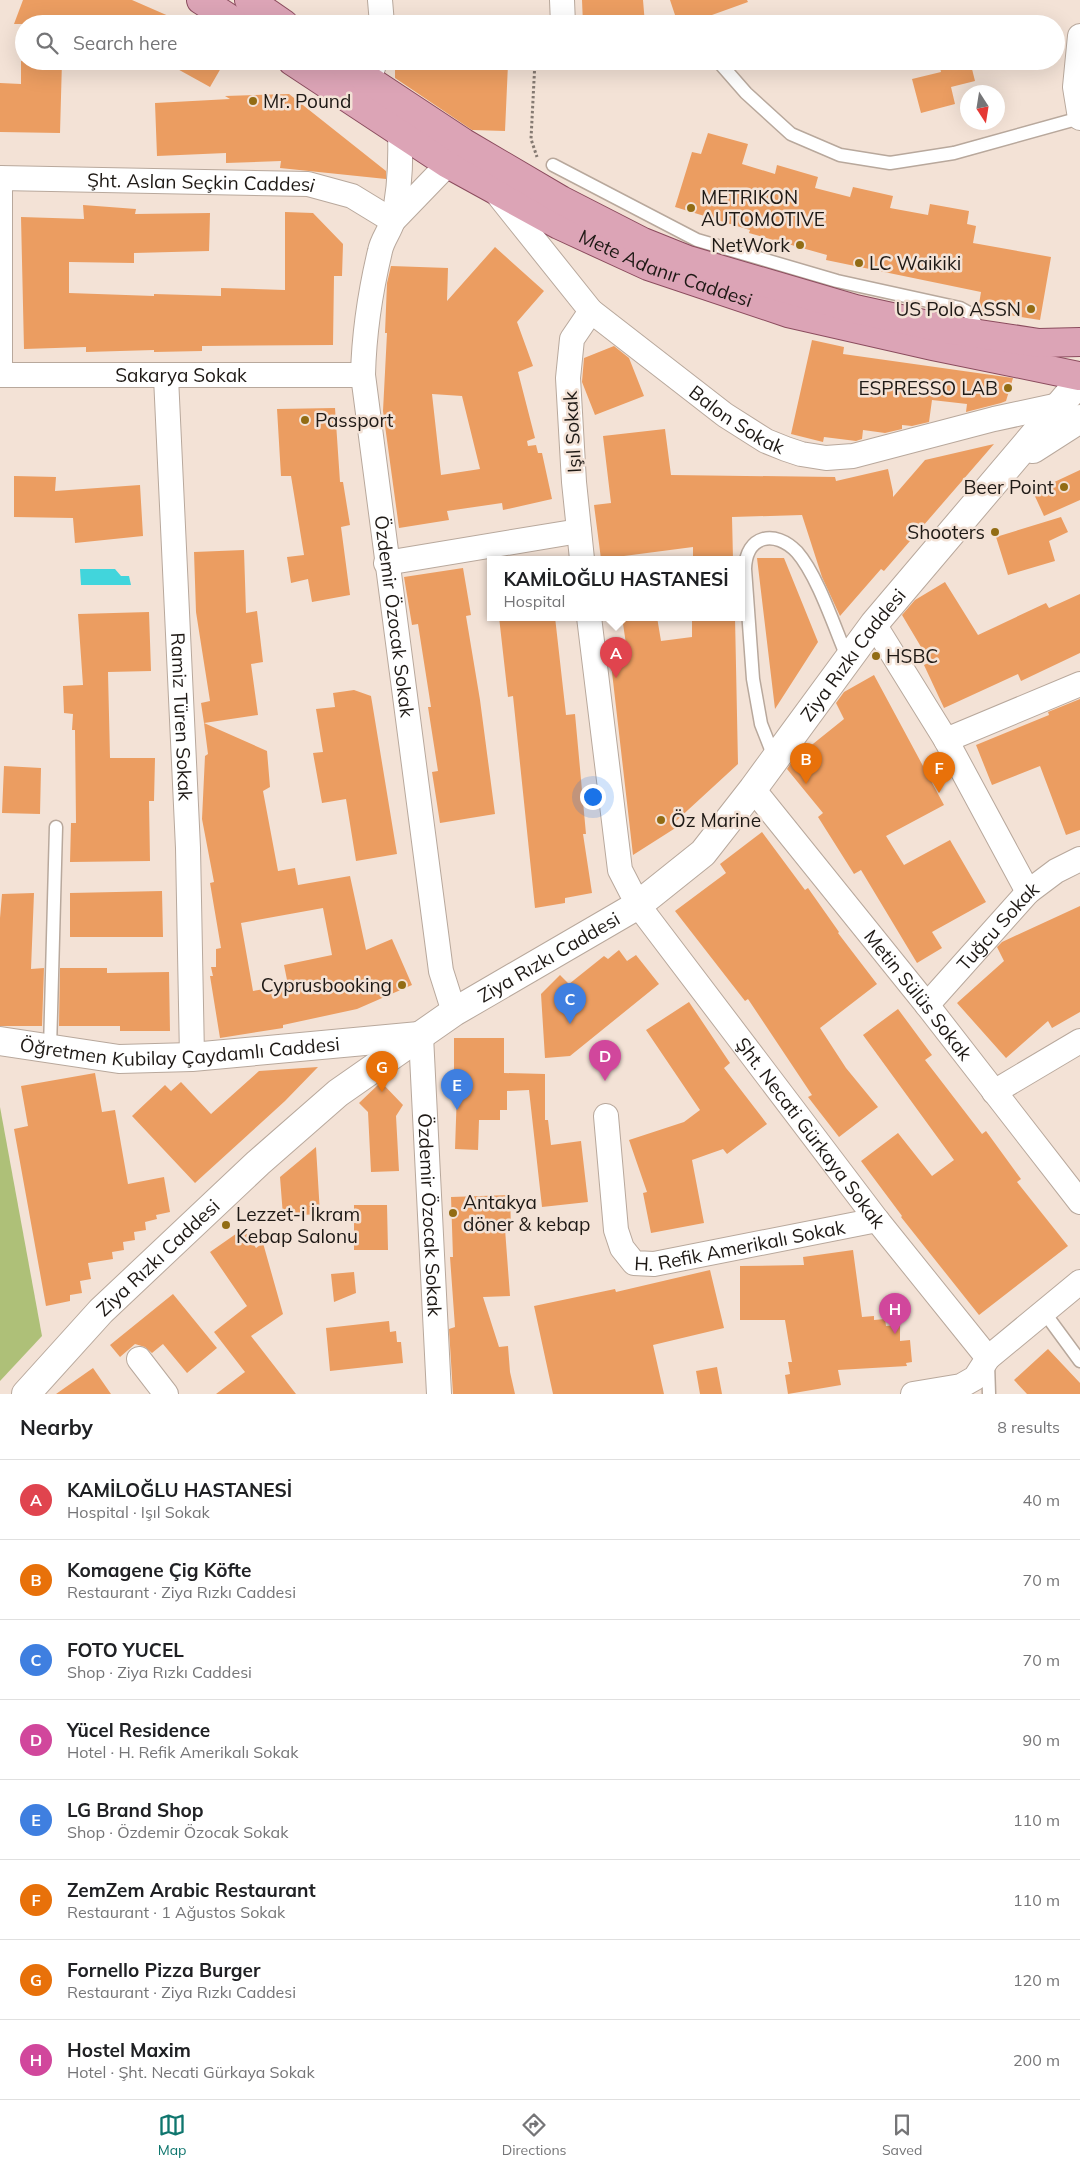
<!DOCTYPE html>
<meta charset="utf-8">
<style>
body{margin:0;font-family:Mulish,sans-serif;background:#f6f6f6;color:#202124}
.compass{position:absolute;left:960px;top:85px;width:45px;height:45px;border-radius:50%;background:#fff;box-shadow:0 5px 20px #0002;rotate:168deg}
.you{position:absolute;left:592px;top:796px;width:18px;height:18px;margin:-12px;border:4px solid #fff;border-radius:50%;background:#1a73e8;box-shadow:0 0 0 8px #1a73e833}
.badge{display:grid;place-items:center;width:32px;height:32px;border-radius:50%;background:#0f766e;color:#fff;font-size:16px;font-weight:700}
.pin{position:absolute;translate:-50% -41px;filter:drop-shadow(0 1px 2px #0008)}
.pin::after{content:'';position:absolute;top:26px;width:18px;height:15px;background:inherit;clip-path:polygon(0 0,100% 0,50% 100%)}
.popup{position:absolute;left:487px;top:556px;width:258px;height:65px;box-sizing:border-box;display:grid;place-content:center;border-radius:0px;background:#fff;filter:drop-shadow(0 1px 4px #0005);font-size:16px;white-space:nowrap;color:#757577}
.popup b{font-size:19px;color:#202124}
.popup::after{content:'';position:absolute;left:50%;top:100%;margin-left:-10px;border:10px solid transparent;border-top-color:#fff}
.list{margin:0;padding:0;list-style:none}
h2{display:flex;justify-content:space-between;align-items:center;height:65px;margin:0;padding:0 20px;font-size:21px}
h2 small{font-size:16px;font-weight:400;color:#757577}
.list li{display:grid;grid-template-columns:32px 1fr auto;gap:15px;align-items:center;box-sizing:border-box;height:80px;padding:0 20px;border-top:1px solid #e0e0e0}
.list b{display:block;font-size:19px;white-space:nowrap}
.list p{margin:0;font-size:16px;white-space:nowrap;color:#757577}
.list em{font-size:16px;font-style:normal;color:#757577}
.icon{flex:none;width:28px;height:28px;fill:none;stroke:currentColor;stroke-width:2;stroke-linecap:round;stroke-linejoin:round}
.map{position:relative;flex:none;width:1080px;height:1394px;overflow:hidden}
.search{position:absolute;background:#fff;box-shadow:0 5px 20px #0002;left:15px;right:15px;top:15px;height:55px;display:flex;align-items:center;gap:12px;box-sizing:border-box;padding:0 18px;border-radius:28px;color:#757577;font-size:19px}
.sheet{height:705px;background:#fff}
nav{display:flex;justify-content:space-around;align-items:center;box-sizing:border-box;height:70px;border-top:1px solid #e0e0e0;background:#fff;font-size:14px;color:#757577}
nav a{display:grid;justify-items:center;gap:2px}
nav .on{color:#0f766e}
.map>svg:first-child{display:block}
.green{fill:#aec078}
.water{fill:#41d5dc}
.building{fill:#eb9d61;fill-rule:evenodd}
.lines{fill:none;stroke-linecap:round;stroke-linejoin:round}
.service-casing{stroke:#b8a89c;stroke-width:15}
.minor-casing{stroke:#b8a89c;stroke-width:26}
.tertiary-casing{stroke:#b8a89c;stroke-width:30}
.primary-casing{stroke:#8b4c5e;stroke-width:30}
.path{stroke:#857a72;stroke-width:3;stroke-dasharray:2.5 2.5;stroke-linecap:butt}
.service{stroke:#fff;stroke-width:12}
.minor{stroke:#fff;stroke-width:24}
.tertiary{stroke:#fff;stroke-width:28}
.primary{stroke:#dca4b6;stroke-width:28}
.poi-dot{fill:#926c14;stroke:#f3e2d6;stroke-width:2}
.labels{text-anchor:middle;stroke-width:5;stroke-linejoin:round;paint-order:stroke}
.poi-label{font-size:19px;fill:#1e1915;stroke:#f3e2d6;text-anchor:start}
.street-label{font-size:19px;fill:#1e1915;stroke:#f3e2d6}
</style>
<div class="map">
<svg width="1080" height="1394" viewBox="0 0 1080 1394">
<rect width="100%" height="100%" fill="#f3e2d6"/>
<path class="green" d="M0 1107 42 1336 0 1381Z"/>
<path class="water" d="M80 569H115L121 576H129L131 585H81Z"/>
<path class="building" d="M23 0H132L187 24H14Z
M582 0H643L645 24H583Z
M670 0H747L748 2 687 24H678Z
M21 61H62L60 133 0 132V83L21 84Z
M163 61H225L210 87Z
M395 61 508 64 505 131 472 130 395 78Z
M970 61 975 81 951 87 955 104 921 113 912 79 941 72 940 68Z
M289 94 386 171V179L280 168 281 161 226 163V153L157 156 155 103 230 99 225 96Z
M708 133 748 144 742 164 775 174 777 165 818 177 815 188 850 197 853 187 893 196 890 208 928 215 930 204 969 211 967 224 976 226 973 243 1051 257 1040 320 978 310 981 292 826 260 827 255 749 233 750 230 675 207 692 152 701 154Z
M83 205 136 209 135 214 210 213 209 251 134 253V263L69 262V293L154 296V294L221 296V288L285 290V212L313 213 343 244 342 276H334L333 345 202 346V351L154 352V350L86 352V347L24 349 21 217 84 219Z
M495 247 544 291 517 322 533 366 518 372 535 438 527 441 528 446 536 445 538 453H542L552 499 503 510 502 503 447 511 449 520 399 528 383 411 387 333H385L387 283 391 266 448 268 447 301ZM432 394 462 396 480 469 441 475Z
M812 340 844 347 843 354 1013 378 1006 401 1001 403 966 412 967 404 932 400 929 422 912 426 902 425V429L885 433 863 430 862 439 856 441 824 437 823 442 791 434Z
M614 346 629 358 644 396 595 415 582 382 584 358Z
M335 408 340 482H343L350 525 341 527 350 595 312 602 308 579 291 583 287 557 304 555 291 476H281L277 409Z
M665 429 671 475 835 477 836 481 888 469 893 492V497L925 460 994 444 884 571 881 569 840 616 822 577 802 515 732 517 733 559H693V547L601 559 594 505 611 503 603 436Z
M1080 470V500L1044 516 1033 492Z
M14 476 56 477 55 491 140 485 143 536 75 543 73 518 14 517Z
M1061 517 1068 532 1049 541 1055 561 1008 575 996 537Z
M244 550 246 613 257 611 263 662 251 664 258 715 204 723 201 703 210 701 196 612 194 552Z
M757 558H784L818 642 775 709Z
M463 568 471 615 466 616 480 700 495 814 440 823 432 772 438 771 428 707H431L418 624 412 625 404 577Z
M945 582 978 635 1046 603 1049 608 1080 594V653L1021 681 1018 674 944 708 924 665 930 662 902 615 915 600Z
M149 612 151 671 108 672 110 758H155L154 801H149L150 861 70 862 71 823H76L75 730H72L73 714 64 713 63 686 83 685 78 614Z
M499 617H555L566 715 575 714 586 834H583L592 893 565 898V903L535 908 513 696 508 697Z
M622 617H657L661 641 692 637V617H735L738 764 676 821 677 827 633 855 609 646 626 644Z
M874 675 944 805 886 836 904 865 950 840 986 902 932 932 942 948 917 963 861 870 854 874 818 817 823 813 787 769 793 760 844 719 836 703 844 692Z
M354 690 371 696 397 854 356 861 346 799 322 803 313 753 323 752 316 709 335 707 333 693Z
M1080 699V830L1066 835 1040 766 992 785 976 745 1049 715 1048 712Z
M204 723 267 751 270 787 263 791 278 871 295 868 298 885 350 876 366 950 392 939 412 985 357 1009 283 1025V1028L220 1038 210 976H213L211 967H216V949L221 948 210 883 214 882 202 819 205 756 208 754ZM323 908 332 955 284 965 288 985 253 991 241 923Z
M4 766 41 768 40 814 2 813Z
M762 832 805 890 808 888 839 932 838 933 877 984 820 1028 846 1068 878 1107 839 1137 808 1097 812 1095 748 999 745 1001 675 911 726 873 720 864Z
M162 891 163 937H70V893Z
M34 893 31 969 44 968 42 1026H0V918L2 894Z
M1080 906V1012L1052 1028 1048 1021 1006 1058 957 1003 1004 961 997 947 1002 942Z
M619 950 627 961 636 955 659 984 570 1056 545 1058 541 994 560 975 569 984 604 956 608 959Z
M60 968H107V973L169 972 170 1031H120V1026H59Z
M689 1002 730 1063 724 1068 767 1124 727 1154 723 1149 692 1160 704 1223 651 1233 643 1193 647 1192 629 1140 684 1122 700 1110 646 1030Z
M898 1009 932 1055 925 1060 982 1134 986 1131 1021 1179 1017 1182 1068 1246 979 1315 901 1217 902 1216 861 1161 898 1133 932 1176 954 1160 863 1035Z
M454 1038H504V1073L545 1074V1120H548L551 1145 581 1141 588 1202 542 1207 529 1090 507 1091V1110H500V1120H479L478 1150 455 1149 457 1091H454Z
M318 1067 285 1101 195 1183 132 1116 165 1085 171 1091 181 1082 211 1114 259 1071Z
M95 1073 102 1112 115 1110 128 1184 164 1177 170 1212 156 1215 157 1219 145 1222 146 1230 134 1232 135 1240 123 1242 124 1250 112 1252 113 1259 88 1263 91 1279 80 1281 82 1293 70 1295V1301L46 1306 14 1129 28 1126 21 1086Z
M381 1082 403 1105 396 1116 399 1171 371 1172 368 1112 359 1103Z
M316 1147 320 1214 283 1216 280 1177Z
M510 1195 511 1229H505L510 1296 483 1297 499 1347 508 1346 510 1372 515 1394H453L449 1329 455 1327 450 1257H453L451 1197Z
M354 1205H387L388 1250H354Z
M243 1229 256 1248 263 1243 283 1314 251 1336 296 1394H216L245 1372 214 1332 247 1306 210 1252Z
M853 1250 862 1317 874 1316V1320L885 1319 886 1326 900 1325V1341L910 1340 912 1362 906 1363 907 1366 838 1370 841 1385 788 1394 785 1375 790 1374 788 1362H792L785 1320H740V1266L804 1265 803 1257Z
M710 1270 724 1328 653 1345 664 1394H553L534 1306 615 1289 616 1292Z
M354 1272 356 1293 334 1302 331 1274Z
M173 1294 217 1348 187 1373 163 1344 152 1353 145 1347 135 1344 120 1357 110 1345Z
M389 1321 390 1332 396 1331 397 1342H401L403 1363 330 1371 326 1328Z
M1048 1349 1080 1383V1394H1027L1014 1380Z
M717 1367 722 1394H700L696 1371Z
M93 1368 111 1394H56Z"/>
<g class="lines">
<defs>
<path id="service" d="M718 61 746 93 791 134 840 155 890 163 954 153 1080 118
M553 165 697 240 837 281 960 308 969 313 982 334
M774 757 761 724 753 679 745 569C746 535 775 529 797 552 818 576 835 629 848 659
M50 1049 56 827
M1044 1312 1080 1361
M988 1363 989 1394"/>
<g id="minor">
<path d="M380 0 382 24"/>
<path d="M562 0 563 24"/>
<path d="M1080 36 1075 87 1080 118"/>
<path d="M369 81 375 61"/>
<path id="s1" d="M400 133C401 162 400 191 393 220 390 231 382 240 380 251 370 293 364 333 363 375L441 971 454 1012"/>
<path id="s2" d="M0 178 308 184 352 196 393 221"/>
<path id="s3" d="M495 191 591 311 725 415 766 441 786 449 801 454 826 458 853 456 994 419 1059 405"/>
<path d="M393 221 448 164 459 149"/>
<path id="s4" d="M0 375H363"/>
<path d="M0 375V178"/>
<path id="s5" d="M166 377 188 848 192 1057"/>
<path d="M582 559 574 482 568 378 572 339 591 311"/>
<path d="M386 563 579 531"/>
<path id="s6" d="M589 617 620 870 638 905 877 1220 988 1358"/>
<path d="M874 624 946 740 1028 892"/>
<path d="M946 740 1080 684"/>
<path id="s7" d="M753 789 927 1005 1080 1202"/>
<path id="s8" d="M927 1005 1028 892 1056 871 1080 859"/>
<path id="s9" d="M421 1036 439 1394"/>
<path d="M994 1092 1080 1041"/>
<path id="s10" d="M606 1116 616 1230 622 1248 634 1263 654 1264 877 1220"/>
<path d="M139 1359 166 1394"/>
<path d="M913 1394 961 1386 975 1378 988 1358 1080 1282"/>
</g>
<g id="tertiary">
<path d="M1033 449 1080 419"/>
<path id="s11" d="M0 1041 119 1059 192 1057 419 1036"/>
<path id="s12" d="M26 1394 101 1311 258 1163 338 1093 454 1012 638 905 703 853 753 789 874 624 1080 381"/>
</g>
<g id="primary">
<path d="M201 0 238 24"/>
<path d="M249 0 284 24"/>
<path id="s13" d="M292 61 448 164 559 225 648 266 788 313 933 346 1079 376"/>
<path d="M340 61 464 143 561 200 643 242 688 260 855 309 946 329 1039 343 1080 342"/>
</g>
</defs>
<use href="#service" class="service-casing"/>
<use href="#minor" class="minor-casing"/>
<use href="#tertiary" class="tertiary-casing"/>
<use href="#primary" class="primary-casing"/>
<path class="path" d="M535 61 531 139 537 157"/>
<use href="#service" class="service"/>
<use href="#minor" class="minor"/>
<use href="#tertiary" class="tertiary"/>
<use href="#primary" class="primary"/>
</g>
<g class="poi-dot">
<circle cx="253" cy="101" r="5"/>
<circle cx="691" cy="208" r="5"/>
<circle cx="800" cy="245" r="5"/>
<circle cx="859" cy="263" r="5"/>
<circle cx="1031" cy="309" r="5"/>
<circle cx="1008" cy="388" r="5"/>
<circle cx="305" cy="420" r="5"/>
<circle cx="1064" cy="487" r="5"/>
<circle cx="995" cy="532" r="5"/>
<circle cx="876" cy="656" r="5"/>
<circle cx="661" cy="820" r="5"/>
<circle cx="402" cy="985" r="5"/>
<circle cx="453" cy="1213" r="5"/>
<circle cx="226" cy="1225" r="5"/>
</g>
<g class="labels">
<g class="poi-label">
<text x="263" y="108">Mr. Pound</text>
<text x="701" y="204">METRIKON<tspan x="701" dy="22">AUTOMOTIVE</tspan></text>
<text x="790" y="252" text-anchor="end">NetWork</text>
<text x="869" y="270">LC Waikiki</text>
<text x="1021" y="316" text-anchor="end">US Polo ASSN</text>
<text x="998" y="395" text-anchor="end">ESPRESSO LAB</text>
<text x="315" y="427">Passport</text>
<text x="1054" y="494" text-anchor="end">Beer Point</text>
<text x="985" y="539" text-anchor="end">Shooters</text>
<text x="886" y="663">HSBC</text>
<text x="671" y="827">Öz Marine</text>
<text x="392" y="992" text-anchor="end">Cyprusbooking</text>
<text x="463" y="1209">Antakya<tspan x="463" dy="22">döner &amp; kebap</tspan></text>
<text x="236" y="1221">Lezzet-i̇ İkram<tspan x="236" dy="22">Kebap Salonu</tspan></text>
</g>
<g class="street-label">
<text dy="7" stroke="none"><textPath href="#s2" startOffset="201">Şht. Aslan Seçkin Caddesi</textPath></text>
<text dy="7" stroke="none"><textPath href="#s13" startOffset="429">Mete Adanır Caddesi</textPath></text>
<text dy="7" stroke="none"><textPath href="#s4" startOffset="181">Sakarya Sokak</textPath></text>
<text dy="7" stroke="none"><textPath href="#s3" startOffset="336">Balon Sokak</textPath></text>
<text transform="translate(572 432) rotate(-93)" y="7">Işıl Sokak</text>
<text dy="7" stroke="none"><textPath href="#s1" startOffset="490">Özdemir Özocak Sokak</textPath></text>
<text dy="7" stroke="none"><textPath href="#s12" startOffset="1120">Ziya Rızkı Caddesi</textPath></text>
<text dy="7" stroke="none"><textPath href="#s5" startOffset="340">Ramiz Türen Sokak</textPath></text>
<text dy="7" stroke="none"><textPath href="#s8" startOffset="106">Tuğcu Sokak</textPath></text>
<text dy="7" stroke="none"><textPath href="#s12" startOffset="685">Ziya Rızkı Caddesi</textPath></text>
<text dy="7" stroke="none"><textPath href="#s7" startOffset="264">Metin Sülüs Sokak</textPath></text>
<text dy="7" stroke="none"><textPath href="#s11" startOffset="181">Öğretmen Kubilay Çaydamlı Caddesi</textPath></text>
<text dy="7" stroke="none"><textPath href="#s6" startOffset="580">Şht. Necati Gürkaya Sokak</textPath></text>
<text dy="7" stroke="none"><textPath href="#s9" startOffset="179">Özdemir Özocak Sokak</textPath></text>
<text dy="7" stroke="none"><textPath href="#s10" startOffset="260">H. Refik Amerikalı Sokak</textPath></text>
<text dy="7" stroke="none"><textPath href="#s12" startOffset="190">Ziya Rızkı Caddesi</textPath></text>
</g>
</g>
</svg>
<svg class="compass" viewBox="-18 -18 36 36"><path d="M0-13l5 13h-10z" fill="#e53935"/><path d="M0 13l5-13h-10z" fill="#757577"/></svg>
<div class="you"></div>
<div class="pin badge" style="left:616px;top:678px;background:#e0444e">A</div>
<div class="popup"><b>KAMİLOĞLU HASTANESİ</b>Hospital</div>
<div class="pin badge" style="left:806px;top:784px;background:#e8710a">B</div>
<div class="pin badge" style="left:570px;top:1024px;background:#3f7fe0">C</div>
<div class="pin badge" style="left:605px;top:1081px;background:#d1479c">D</div>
<div class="pin badge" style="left:457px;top:1110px;background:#3f7fe0">E</div>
<div class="pin badge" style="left:939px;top:793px;background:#e8710a">F</div>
<div class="pin badge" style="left:382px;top:1092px;background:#e8710a">G</div>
<div class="pin badge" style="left:895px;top:1334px;background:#d1479c">H</div>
<div class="search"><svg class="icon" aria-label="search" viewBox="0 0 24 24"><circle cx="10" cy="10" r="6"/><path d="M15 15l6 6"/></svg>Search here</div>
</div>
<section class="sheet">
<h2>Nearby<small>8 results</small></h2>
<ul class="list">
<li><span class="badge" style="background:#e0444e">A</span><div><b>KAMİLOĞLU HASTANESİ</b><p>Hospital · Işıl Sokak</p></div><em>40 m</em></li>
<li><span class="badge" style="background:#e8710a">B</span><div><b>Komagene Çig Köfte</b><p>Restaurant · Ziya Rızkı Caddesi</p></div><em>70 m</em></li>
<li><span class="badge" style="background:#3f7fe0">C</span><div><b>FOTO YUCEL</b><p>Shop · Ziya Rızkı Caddesi</p></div><em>70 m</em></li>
<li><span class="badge" style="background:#d1479c">D</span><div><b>Yücel Residence</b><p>Hotel · H. Refik Amerikalı Sokak</p></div><em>90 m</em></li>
<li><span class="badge" style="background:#3f7fe0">E</span><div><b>LG Brand Shop</b><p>Shop · Özdemir Özocak Sokak</p></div><em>110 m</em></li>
<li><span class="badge" style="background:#e8710a">F</span><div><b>ZemZem Arabic Restaurant</b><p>Restaurant · 1 Ağustos Sokak</p></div><em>110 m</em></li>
<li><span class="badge" style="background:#e8710a">G</span><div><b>Fornello Pizza Burger</b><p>Restaurant · Ziya Rızkı Caddesi</p></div><em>120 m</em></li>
<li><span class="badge" style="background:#d1479c">H</span><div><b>Hostel Maxim</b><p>Hotel · Şht. Necati Gürkaya Sokak</p></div><em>200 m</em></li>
</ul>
</section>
<nav>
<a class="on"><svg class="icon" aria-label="map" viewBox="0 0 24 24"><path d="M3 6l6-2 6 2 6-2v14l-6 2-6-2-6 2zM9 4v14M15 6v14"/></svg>Map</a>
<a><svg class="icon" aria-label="directions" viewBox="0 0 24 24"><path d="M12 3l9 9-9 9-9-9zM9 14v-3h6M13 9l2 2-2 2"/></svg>Directions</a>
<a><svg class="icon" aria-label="saved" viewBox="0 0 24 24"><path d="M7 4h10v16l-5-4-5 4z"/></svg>Saved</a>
</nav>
